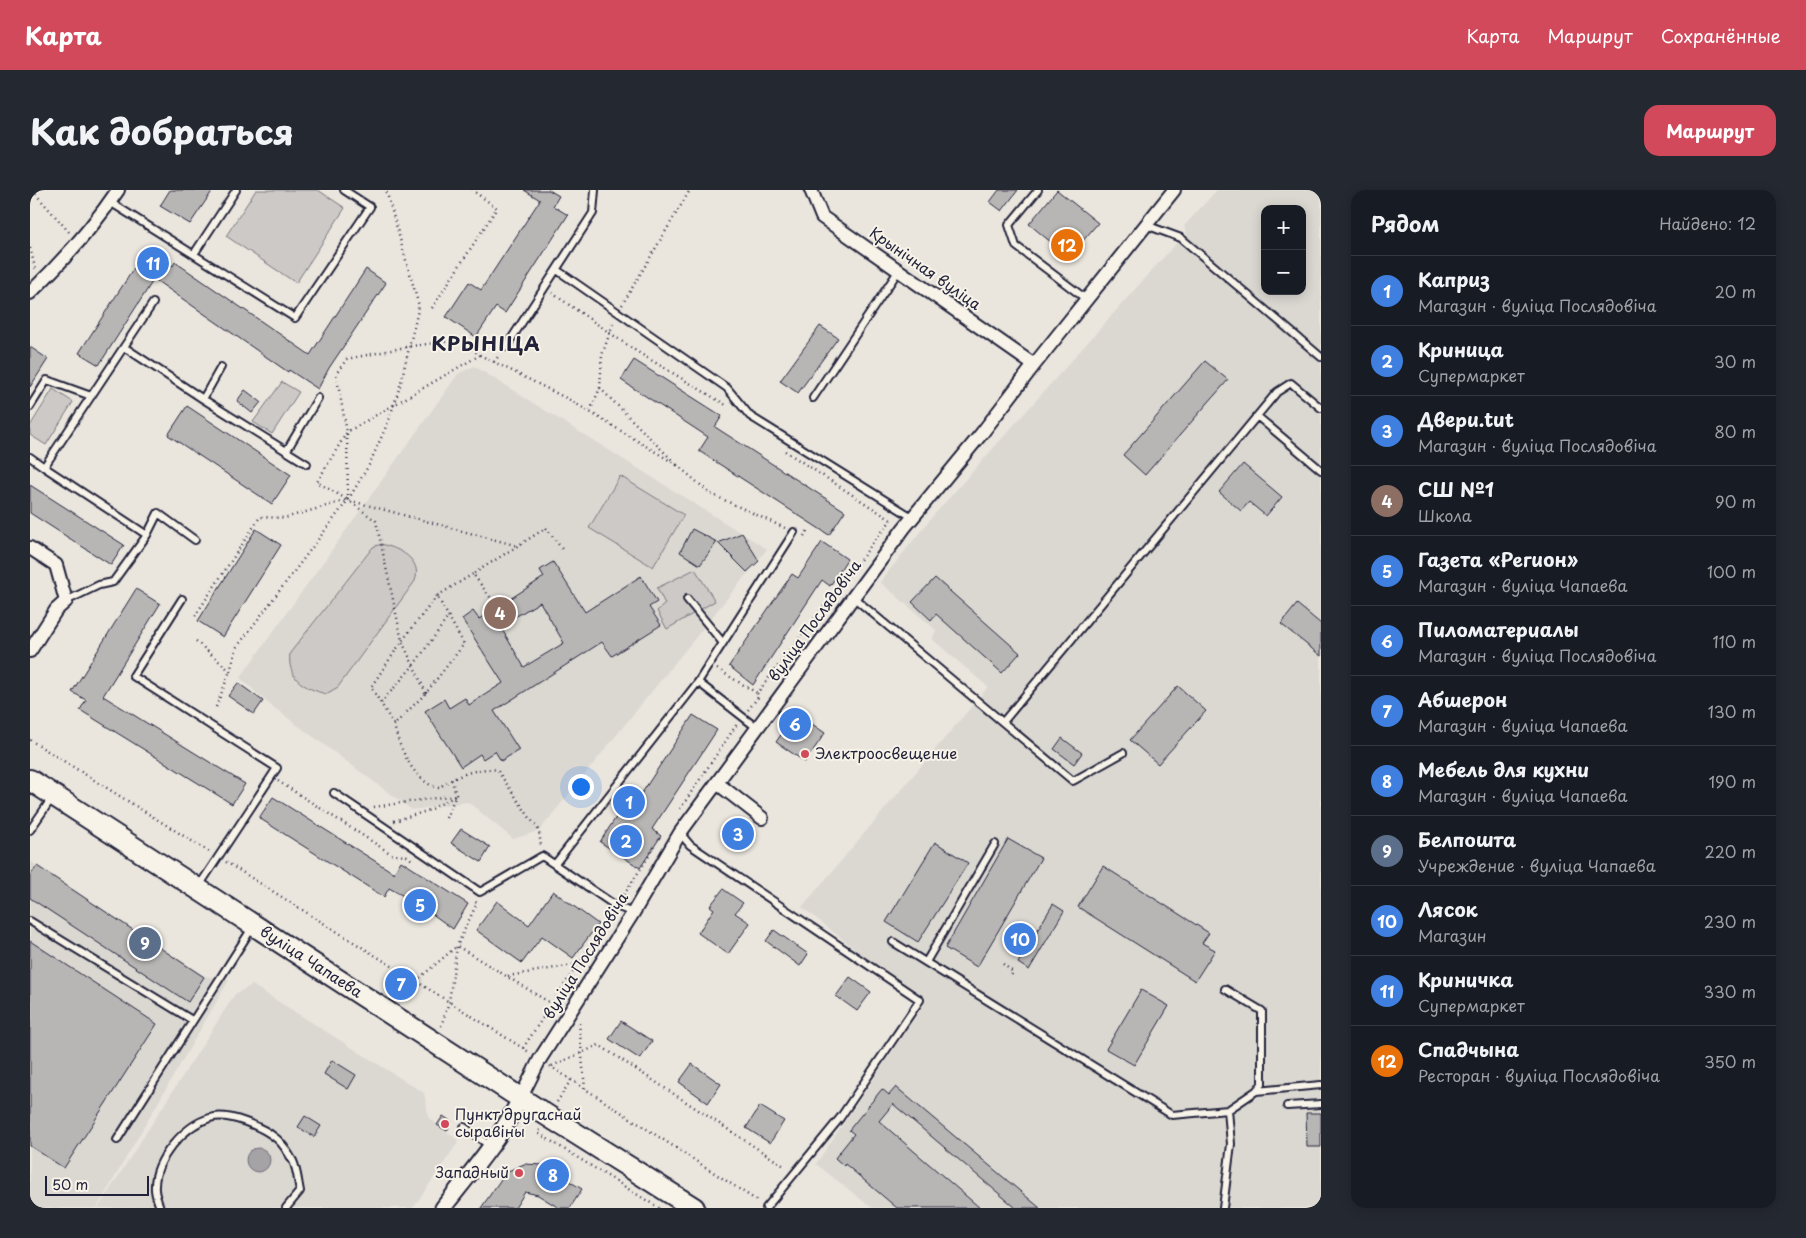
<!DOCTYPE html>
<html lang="ru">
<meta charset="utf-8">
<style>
body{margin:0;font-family:"Playpen Sans",sans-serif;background:#242831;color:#f1f3f6}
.controls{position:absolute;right:15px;top:15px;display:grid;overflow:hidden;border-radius:10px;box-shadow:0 2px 12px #0003}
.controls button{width:45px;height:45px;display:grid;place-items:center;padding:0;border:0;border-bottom:1px solid #363941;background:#171b24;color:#f1f3f6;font:25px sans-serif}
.scale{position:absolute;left:15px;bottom:12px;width:104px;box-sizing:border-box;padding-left:5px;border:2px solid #22223b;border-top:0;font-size:14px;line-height:18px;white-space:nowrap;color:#22223b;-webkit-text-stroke:4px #f7f3e8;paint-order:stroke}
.you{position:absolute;left:550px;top:596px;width:18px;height:18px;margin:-12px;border:4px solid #fff;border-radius:50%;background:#1a73e8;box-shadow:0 0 0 8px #1a73e833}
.badge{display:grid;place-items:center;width:32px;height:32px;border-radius:50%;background:#d1495b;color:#fff;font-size:16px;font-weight:700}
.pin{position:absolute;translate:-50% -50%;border:2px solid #fff;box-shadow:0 1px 5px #0006}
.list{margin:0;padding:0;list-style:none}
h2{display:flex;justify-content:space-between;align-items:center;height:65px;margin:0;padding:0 20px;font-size:21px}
h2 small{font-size:16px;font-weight:400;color:#9ea1a6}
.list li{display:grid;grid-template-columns:32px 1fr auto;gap:15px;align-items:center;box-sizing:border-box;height:70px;padding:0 20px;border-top:1px solid #363941}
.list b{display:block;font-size:19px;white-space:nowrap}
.list p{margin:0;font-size:16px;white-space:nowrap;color:#9ea1a6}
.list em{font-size:16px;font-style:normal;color:#9ea1a6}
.map{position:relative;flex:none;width:1291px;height:1018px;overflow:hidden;border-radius:15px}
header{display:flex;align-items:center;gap:30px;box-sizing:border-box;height:70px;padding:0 25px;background:#d1495b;color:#fff}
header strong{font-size:24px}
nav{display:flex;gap:28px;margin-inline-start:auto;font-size:18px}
.intro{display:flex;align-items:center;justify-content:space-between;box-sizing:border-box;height:120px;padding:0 30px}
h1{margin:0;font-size:35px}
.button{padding:12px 22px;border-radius:15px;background:#d1495b;color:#fff;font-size:18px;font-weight:700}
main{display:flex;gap:30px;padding:0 30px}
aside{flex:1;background:#171b24;border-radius:15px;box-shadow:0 2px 12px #0003}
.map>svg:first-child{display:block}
.built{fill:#dbd8d2;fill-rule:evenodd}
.green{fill:#cdc9c6;stroke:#787680}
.water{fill:#a6a3a6;stroke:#716f7b}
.building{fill:#b8b6b5;stroke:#22223b;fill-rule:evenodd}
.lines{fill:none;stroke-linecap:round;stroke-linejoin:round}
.service-casing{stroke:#22223b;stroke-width:10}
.minor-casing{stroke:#22223b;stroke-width:16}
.tertiary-casing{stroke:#22223b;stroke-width:19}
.primary-casing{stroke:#22223b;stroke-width:24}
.path{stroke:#22223b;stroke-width:2.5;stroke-dasharray:1 4;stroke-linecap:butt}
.service{stroke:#f7f3e8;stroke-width:6}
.minor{stroke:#f7f3e8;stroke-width:12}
.tertiary{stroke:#f7f3e8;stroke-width:15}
.primary{stroke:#f7f3e8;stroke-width:20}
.poi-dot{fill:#d1495b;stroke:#f7f3e8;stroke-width:2}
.labels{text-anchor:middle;stroke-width:4;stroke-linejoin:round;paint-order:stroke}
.street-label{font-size:15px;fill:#22223b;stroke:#f7f3e8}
.poi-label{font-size:15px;fill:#22223b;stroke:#f7f3e8;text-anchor:start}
.district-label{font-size:20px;font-weight:bold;letter-spacing:1px;fill:#22223b;stroke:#f7f3e8}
</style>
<header>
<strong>Карта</strong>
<nav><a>Карта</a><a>Маршрут</a><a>Сохранённые</a></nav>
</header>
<div class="intro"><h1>Как добраться</h1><a class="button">Маршрут</a></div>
<main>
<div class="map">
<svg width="1291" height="1018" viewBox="0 0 1291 1018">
<rect width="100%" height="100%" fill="#eae6de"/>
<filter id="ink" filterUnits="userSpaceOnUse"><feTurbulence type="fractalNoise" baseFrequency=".02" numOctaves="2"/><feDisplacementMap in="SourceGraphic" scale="10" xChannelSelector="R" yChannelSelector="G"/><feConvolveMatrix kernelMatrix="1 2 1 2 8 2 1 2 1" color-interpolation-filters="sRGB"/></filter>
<g filter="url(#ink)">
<path class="built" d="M1187 0H1291V1018H842L786 974 894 814 772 717 958 497 902 449 906 440 850 392 903 326 1115 88 1151 48 1157 45 1154 36ZM1235 19H1272V101H1235Z
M444 176 737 359 509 641 483 649 438 612 382 620 239 514 210 488 428 184Z
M0 671 175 786 199 790 67 1018H0Z
M222 795 394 903 399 928 429 951 383 1018H68L205 804Z"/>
<path class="green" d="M226 0H288L315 18 266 93 196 46Z
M252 192 269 202 242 244 223 232Z
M23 199 43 212 16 255 0 245V236Z
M590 286 654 325 623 377 559 338Z
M351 354C368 358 393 369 385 391L308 497 296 504C273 498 257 488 260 463L343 357Z
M665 379 685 411 637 439 627 421 635 414 627 398Z"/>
<path class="water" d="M216 970a12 12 0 1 1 24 0a12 12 0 1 1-24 0Z"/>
<path class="building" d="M140 0H183L160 34 130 16Z
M494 0H519L529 6 523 16 538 25 475 123 466 117 446 147 416 127 439 92 451 100 510 10Z
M969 0H988L972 21 960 12Z
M1027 0 1068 33 1039 67 999 34Z
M119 61 143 76 145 72 280 165 336 79 356 93 299 178 288 199 259 180 258 182 124 89 69 175 49 163 106 75 108 77Z
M790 136 808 148 768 203 750 191Z
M0 157 18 169 0 197Z
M604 170 692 226 685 237 815 321 799 345 669 261 678 247 591 190Z
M1175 171 1198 190 1115 285 1093 265Z
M215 200 231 212 222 223 207 211Z
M157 216 261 285 242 314 138 245Z
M1213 274 1252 307 1236 326 1219 312 1211 321 1189 302Z
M0 295 94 355 81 375 0 323Z
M226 339 251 355 193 447 168 431Z
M662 339 687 352 670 375 650 362Z
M712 343 729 371 717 382 688 353Z
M792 352 817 369 800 396 792 390 723 495 699 476 762 384 768 388Z
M523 372 555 422 611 386 627 412 619 417 631 435 582 466 572 452 464 521 489 560 471 571 465 561 453 569 450 564 431 577 395 521 414 509 419 518 435 508 439 515 473 493 432 429 443 421 449 429 514 387 510 380ZM510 412 534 453 494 477 470 436Z
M905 388 990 463 972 483 906 424 901 430 882 412Z
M106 399 130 414 73 506 215 594 202 614 50 520 56 510 42 502Z
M1267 414 1291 434V466L1251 434Z
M208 493 233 511 224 524 198 506Z
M1148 496 1176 521 1128 574 1100 550Z
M766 523 795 543 775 572 746 552Z
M663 525 687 540 622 639 631 646 610 678 570 652 601 604 608 609Z
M1032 548 1052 563 1044 574 1024 559Z
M243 607 364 683 371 671 438 714 423 739 390 715 359 698 354 707 229 628Z
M431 639 460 657 451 672 421 653Z
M978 649 1011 668 947 777 915 758Z
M905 652 938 673 888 752 856 732Z
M7 676 112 746 117 738 129 746 124 754 174 787 158 812 0 708V686Z
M1073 676 1179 743 1172 753 1185 760 1165 791 1048 717Z
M693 699 713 713 705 723 720 733 698 764 668 743 684 719 680 716Z
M523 701 568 734 543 768 512 746 492 773 446 740 467 711 499 735Z
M1023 714 1034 721 999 780 988 773Z
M744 740 778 764 770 776 736 751Z
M0 751 127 834 34 978 0 956Z
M820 787 841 802 827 821 806 806Z
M1111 800 1139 816 1104 875 1076 859Z
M591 831 622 851 610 869 579 849Z
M302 870 326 885 318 899 294 884Z
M662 874 691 894 678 913 649 892Z
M866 897 1010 1018H986L863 914 849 931 950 1018H867L815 974 814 976 805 968 824 944 819 940 852 899 859 905Z
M730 916 754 931 740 953 716 938Z
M1276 923H1291V957H1277Z
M275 926 291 936 284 947 268 937Z
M413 926 422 932 417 941 407 935Z
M494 974 513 975 552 999 540 1018H529L508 1005 495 1002 485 1018H451L476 982Z"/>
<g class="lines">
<defs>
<path id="service" d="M1008 0 979 35 986 56 1056 109
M80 12 265 128 340 17 314 0
M1116 35 1151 48 1291 167
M164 64 206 0
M527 80 697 198 720 226 882 327
M94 157 173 209 191 177
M476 157 563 23 565 0
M783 208 869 80
M173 209 277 274
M0 217 17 190 61 206
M1227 226 1291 280
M257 260 288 208
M0 267 14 277
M117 345 128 323 165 350
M823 407 1043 591 1093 563
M152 409 103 486 247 578 169 696
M657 409 693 453
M36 411 69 395 83 392 117 345 14 277 123 113
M973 532 1247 202 1261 193 1291 218
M727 538 668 492 764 342
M304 603 450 702 512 666 586 716 603 723
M0 640 22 608
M650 643 660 655 890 810 810 928 736 1018
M525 674 668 492
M0 731 162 830
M863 752 1142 925 1198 920
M896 772 965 654
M1195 799 1232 821V894L1226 901
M1257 916 1291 914
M434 937 460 956
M87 950 222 738
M130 1018C128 1011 124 1003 125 996 125 969 155 935 180 928 198 922 233 937 247 949 253 954 259 964 263 971 267 979 268 992 270 1001L256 1018
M1193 1018 1201 954 1198 920 1226 901 1291 895"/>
<path id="minor" d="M781 0 792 27 1004 175
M0 103C32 72 63 37 88 0
M0 358 26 375 36 411 26 420 0 461
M687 593 732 628
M491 907 510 869 603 723 650 643 874 338 952 243 1004 175 1144 0"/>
<path id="tertiary" d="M413 1018C441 982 471 948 491 907"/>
<path id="primary" d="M0 590 518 926 664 1018"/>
</defs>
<use href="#service" class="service-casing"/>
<use href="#minor" class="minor-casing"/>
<use href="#tertiary" class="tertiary-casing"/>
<use href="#primary" class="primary-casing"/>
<path class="path" d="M2 0 39 42
M0 58 6 81
M522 103 606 161 696 215
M592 115 660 0
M402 118 467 18 442 0
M450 165 317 242 287 292 318 310 488 356
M464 172 470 164
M570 198 643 271
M560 221 570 198 572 165 584 131
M755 261 861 330
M647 275 681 304 755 338
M774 346 779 339
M407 406 372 451 341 497 364 535 396 503 434 454 407 406 443 384
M466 415 443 384 516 338 532 359
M165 426 230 327 255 328 317 310
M166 451 200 481 207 457 318 310 339 275 359 230 370 196 389 116 356 0
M687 479 727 503
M396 503 372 451 346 331 318 310 317 242 306 184 317 169 381 156 430 150 450 165 540 210 647 275
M351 513 383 476 419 426
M186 517 200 481
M718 520 729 506 727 503 861 330
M364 535C369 557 384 593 409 598 422 587 450 576 467 580L509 641 511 656
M0 550 181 663
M248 591 363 665 377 666 382 670
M344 617 426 605
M650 619 707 534
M416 628 426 605 421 588
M364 631 400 620 425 606
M196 672 499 862
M591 709 621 663
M973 774 983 782 981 786
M478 786 549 774
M386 791 427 756 522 814
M549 833 555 899
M411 836 419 812 427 756 447 713 445 712
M493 858 581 724
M520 876 729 1012
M522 876 569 855 754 976
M527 912 541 890
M510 940 508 943 629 1018"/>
<use href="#service" class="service"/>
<use href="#minor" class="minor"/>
<use href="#tertiary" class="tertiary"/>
<use href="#primary" class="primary"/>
</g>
</g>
<g class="poi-dot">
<circle cx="775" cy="564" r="5"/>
<circle cx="415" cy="934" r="5"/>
<circle cx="489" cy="983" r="5"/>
</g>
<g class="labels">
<g class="street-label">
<text transform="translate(895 79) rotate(35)" y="5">Крынічная вуліца</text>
<text transform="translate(785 431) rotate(-54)" y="5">вуліца Послядовіча</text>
<text transform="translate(556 766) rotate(-58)" y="5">вуліца Послядовіча</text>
<text transform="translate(281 772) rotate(33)" y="5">вуліца Чапаева</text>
</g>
<g class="poi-label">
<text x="785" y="569">Электроосвещение</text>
<text x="425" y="930">Пункт другаснай<tspan x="425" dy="17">сыравіны</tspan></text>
<text x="479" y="988" text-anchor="end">Западный</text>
</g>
<g class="district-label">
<text x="456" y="161">КРЫНІЦА</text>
</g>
</g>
</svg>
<div class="controls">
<button>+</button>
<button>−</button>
</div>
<div class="scale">50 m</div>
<div class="you"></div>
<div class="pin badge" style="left:599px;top:612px;background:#3f7fe0">1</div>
<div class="pin badge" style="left:596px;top:651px;background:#3f7fe0">2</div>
<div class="pin badge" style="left:708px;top:644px;background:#3f7fe0">3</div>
<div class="pin badge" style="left:470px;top:423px;background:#8d6e63">4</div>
<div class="pin badge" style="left:390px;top:715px;background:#3f7fe0">5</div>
<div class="pin badge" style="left:765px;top:534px;background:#3f7fe0">6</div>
<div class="pin badge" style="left:371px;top:794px;background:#3f7fe0">7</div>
<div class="pin badge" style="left:523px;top:985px;background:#3f7fe0">8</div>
<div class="pin badge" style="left:115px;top:753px;background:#5c6f8a">9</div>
<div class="pin badge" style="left:990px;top:749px;background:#3f7fe0">10</div>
<div class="pin badge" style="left:123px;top:73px;background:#3f7fe0">11</div>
<div class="pin badge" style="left:1037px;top:55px;background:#e8710a">12</div>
</div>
<aside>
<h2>Рядом<small>Найдено: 12</small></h2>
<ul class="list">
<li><span class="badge" style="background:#3f7fe0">1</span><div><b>Каприз</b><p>Магазин · вуліца Послядовіча</p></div><em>20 m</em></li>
<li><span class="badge" style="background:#3f7fe0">2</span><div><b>Криница</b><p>Супермаркет</p></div><em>30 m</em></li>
<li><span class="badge" style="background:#3f7fe0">3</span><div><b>Двери.tut</b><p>Магазин · вуліца Послядовіча</p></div><em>80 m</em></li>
<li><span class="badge" style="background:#8d6e63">4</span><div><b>СШ №1</b><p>Школа</p></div><em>90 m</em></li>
<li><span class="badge" style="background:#3f7fe0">5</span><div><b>Газета «Регион»</b><p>Магазин · вуліца Чапаева</p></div><em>100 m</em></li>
<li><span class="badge" style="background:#3f7fe0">6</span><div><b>Пиломатериалы</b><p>Магазин · вуліца Послядовіча</p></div><em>110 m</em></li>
<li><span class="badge" style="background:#3f7fe0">7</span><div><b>Абшерон</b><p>Магазин · вуліца Чапаева</p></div><em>130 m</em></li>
<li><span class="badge" style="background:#3f7fe0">8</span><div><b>Мебель для кухни</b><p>Магазин · вуліца Чапаева</p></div><em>190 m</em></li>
<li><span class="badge" style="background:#5c6f8a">9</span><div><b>Белпошта</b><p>Учреждение · вуліца Чапаева</p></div><em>220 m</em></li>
<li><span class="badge" style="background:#3f7fe0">10</span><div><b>Лясок</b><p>Магазин</p></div><em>230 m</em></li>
<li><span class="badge" style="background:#3f7fe0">11</span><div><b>Криничка</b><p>Супермаркет</p></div><em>330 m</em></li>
<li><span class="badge" style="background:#e8710a">12</span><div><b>Спадчына</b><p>Ресторан · вуліца Послядовіча</p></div><em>350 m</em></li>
</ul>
</aside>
</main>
